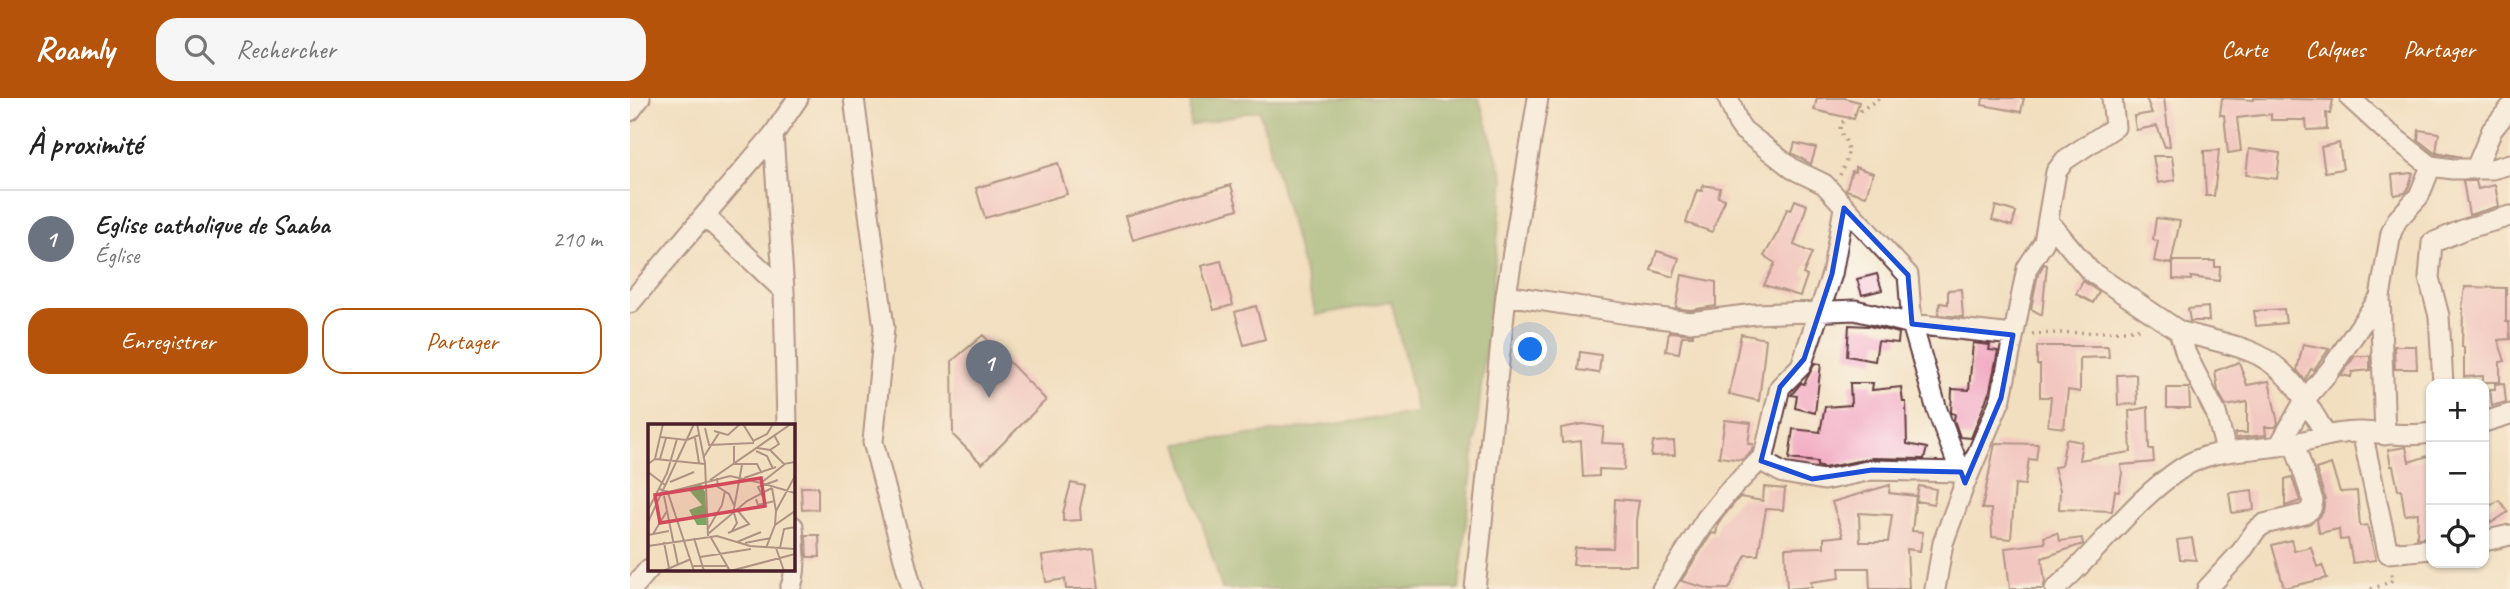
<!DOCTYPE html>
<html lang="fr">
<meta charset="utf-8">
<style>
body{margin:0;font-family:Caveat,sans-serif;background:#f6f6f6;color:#222}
.controls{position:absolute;right:21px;bottom:21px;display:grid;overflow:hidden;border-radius:14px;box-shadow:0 2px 5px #0004}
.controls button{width:63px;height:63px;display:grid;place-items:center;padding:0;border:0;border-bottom:2px solid #e0e0e0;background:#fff;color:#222;font:35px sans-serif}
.you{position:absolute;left:901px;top:252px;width:24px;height:24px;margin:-18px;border:5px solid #fff;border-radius:50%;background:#1a73e8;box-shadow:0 0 0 10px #1a73e833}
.badge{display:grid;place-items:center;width:46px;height:46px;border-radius:50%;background:#b45309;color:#fff;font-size:23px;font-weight:700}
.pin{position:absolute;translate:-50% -58px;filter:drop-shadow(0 2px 4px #0008)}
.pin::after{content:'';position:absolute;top:37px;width:24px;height:21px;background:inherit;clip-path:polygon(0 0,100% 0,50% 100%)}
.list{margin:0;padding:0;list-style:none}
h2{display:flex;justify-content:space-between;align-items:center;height:91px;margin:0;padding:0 28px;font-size:30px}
h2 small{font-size:23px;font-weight:400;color:#767676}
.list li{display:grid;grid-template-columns:46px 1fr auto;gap:21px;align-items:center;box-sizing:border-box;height:98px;padding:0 28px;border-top:2px solid #e0e0e0}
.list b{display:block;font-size:26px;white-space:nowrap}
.list p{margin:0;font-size:23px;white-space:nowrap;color:#767676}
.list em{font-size:23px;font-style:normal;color:#767676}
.actions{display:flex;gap:14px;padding:21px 28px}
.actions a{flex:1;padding:16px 0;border:2px solid #b45309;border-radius:21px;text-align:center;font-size:24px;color:#b45309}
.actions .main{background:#b45309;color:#fff}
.icon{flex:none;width:38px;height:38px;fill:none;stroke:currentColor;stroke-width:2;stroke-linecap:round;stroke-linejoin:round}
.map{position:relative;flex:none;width:1880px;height:491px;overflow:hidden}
header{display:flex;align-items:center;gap:42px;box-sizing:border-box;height:98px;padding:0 35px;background:#b45309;color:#fff}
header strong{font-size:33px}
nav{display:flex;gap:38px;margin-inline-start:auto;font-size:24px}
.search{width:490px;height:63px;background:#f6f6f6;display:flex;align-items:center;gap:18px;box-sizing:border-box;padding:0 24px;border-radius:21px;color:#767676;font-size:26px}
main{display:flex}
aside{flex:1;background:#fff}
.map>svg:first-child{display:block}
.forest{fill:#7aa760;stroke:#626346;stroke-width:2}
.building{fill:#f2abc2;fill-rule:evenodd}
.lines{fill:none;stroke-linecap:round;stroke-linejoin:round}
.minor-casing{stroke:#633c41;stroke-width:23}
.path{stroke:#633c41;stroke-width:3.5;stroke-dasharray:2 5;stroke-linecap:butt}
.minor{stroke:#fff;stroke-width:19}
.marked{fill:none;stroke:#1d4ed8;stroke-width:5;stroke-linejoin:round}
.inset-road{fill:none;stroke:#af9284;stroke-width:2}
.view{fill:#d1495b;fill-opacity:0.15;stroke:#d1495b;stroke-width:3.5}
.inset-edge{fill:none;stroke:#4a1f2b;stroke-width:3.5}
</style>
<header>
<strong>Roamly</strong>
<div class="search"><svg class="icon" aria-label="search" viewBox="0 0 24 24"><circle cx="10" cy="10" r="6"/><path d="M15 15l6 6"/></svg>Rechercher</div>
<nav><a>Carte</a><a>Calques</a><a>Partager</a></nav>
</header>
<main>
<aside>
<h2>À proximité<small></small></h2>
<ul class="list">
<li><span class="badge" style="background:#6b7280">1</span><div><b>Eglise catholique de Saaba</b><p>Église</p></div><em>210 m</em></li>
</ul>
<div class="actions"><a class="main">Enregistrer</a><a>Partager</a></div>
</aside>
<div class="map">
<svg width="1880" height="491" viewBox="0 0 1880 491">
<rect width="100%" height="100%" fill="#fdfcf7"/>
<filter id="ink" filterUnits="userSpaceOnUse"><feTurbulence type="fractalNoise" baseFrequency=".0143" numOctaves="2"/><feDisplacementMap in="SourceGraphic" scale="14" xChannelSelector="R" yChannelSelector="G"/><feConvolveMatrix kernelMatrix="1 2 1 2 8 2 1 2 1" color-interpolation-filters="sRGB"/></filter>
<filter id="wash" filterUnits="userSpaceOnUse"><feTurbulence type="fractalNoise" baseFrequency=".00686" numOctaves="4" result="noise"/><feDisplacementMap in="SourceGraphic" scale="28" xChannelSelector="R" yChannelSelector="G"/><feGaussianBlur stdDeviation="1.57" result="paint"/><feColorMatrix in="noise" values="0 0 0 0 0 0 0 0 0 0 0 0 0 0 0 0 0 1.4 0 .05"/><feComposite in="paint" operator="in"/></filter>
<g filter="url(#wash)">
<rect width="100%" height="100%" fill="#f2dfc0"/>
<path class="forest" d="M561 0H849L874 82 829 491H592L548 346 788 315 761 203 686 217 629 12 560 28Z"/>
<g id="blocks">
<path class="building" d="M1187 0H1215L1229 4 1224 21 1184 12Z
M1353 0H1394L1391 14 1352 7Z
M1516 0H1534L1540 48 1535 49 1527 28 1506 32 1504 18 1522 15Z
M1592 0 1624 2V0L1703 2 1700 16 1696 15 1697 31 1677 32 1676 22H1641V16L1607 20 1611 53 1598 55 1594 17H1590Z
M1789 32 1809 35 1806 54 1832 59 1806 56 1788 42Z
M1165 45 1186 50 1181 66 1162 55Z
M1709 45 1713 71 1695 74 1691 49Z
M1619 51 1650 55 1647 81 1616 77Z
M1589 52 1584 98H1576L1574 53Z
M1523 58H1542L1545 82 1528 85Z
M428 65 437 96 355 120 346 90Z
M1225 69 1243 75 1236 98 1216 92 1222 73 1225 74Z
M1783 75 1778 91 1775 95 1764 97 1762 77Z
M1833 83H1846L1848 91 1865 87 1869 108 1839 117Z
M601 87 608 111 503 142 496 118Z
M1073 87 1090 90 1088 99 1095 101 1082 134 1056 125 1067 92 1072 93Z
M1165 102 1177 107 1164 147 1182 155 1173 176 1177 178 1170 198 1134 187 1145 165 1134 158 1148 134 1157 111 1161 112Z
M1366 108 1386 114 1382 128 1362 122Z
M1526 120 1550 123 1541 166 1524 163 1528 143 1523 142Z
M1027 153 1049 160 1043 179 1021 172Z
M591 163 603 207 584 212 571 168Z
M1543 163H1585V169H1590L1589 183 1561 179V182L1543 181Z
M1414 166 1417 167 1412 217 1401 211 1408 176Z
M1247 176 1252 192 1232 197 1227 181Z
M1052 177 1086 184V208L1060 212 1046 210Z
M1453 183 1469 194 1463 205 1446 196Z
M1835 189 1876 190V224H1879L1880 241 1868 242 1875 263 1870 264V284H1853V278L1834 279V249H1832L1833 211H1832Z
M1331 191 1333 219 1308 217 1310 205 1318 206V192Z
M626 208 635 241 614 247 605 214Z
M1578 209 1579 223H1560L1558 211Z
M1654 211 1656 225 1626 228 1624 213Z
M1219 227 1239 228 1269 235 1268 245 1248 243 1245 263 1217 258Z
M1039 234 1063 236V238H1052L1049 255 1036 253Z
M1111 236 1136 241 1129 303 1099 296Z
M353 237 416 302 352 366 323 337 322 263Z
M1343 245 1360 247 1359 252 1368 253 1360 292 1341 340 1330 339 1324 322 1325 316 1321 315 1322 291 1339 292Z
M1673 246 1699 251 1684 272 1681 271 1675 282 1667 272Z
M1407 248H1478L1479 259 1450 260V294L1438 292 1434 330 1418 328 1421 299H1410V267H1407Z
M1764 248H1786L1787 271H1765Z
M950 254 971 257 969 275 948 272Z
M1725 258H1740V272L1722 274 1721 279 1711 277Z
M1609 264 1617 287 1639 283 1648 325 1646 329H1635L1636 337 1606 340 1605 335H1617V304L1596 308 1588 293 1585 273Z
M1185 265 1191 266 1185 315 1165 310 1167 298 1161 297 1171 285 1174 286Z
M1506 276 1507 306 1488 307 1487 277Z
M1220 285H1243L1242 292 1271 289 1273 304H1276L1277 346 1297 350 1294 361 1242 360 1194 370 1187 368V364L1159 361 1163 331 1190 334 1195 309 1221 307Z
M1874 285 1876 304 1862 308 1860 291H1865V286Z
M1537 290H1559L1560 310H1537Z
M1518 309 1519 351H1523L1524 364 1491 367 1492 375 1489 394 1485 393 1482 413 1429 411 1430 392 1424 369 1431 368 1436 341 1452 344 1449 362 1501 354 1499 313Z
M1095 322 1121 325 1118 346H1123L1122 353 1112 362 1089 359Z
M953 326 974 329 972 345 995 346 994 372 969 371V378L953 379 951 343 932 345 931 330Z
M1044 343 1045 357 1021 358 1023 344Z
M1365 345 1408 346 1406 362 1399 361 1395 387 1385 386 1381 441 1362 439 1361 411H1352Z
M1776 349 1779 364 1801 357V439L1787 440 1788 415 1775 417 1771 391 1768 392 1763 368H1761L1758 352Z
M1701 366 1710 394 1727 393 1730 428 1737 427 1746 462 1723 465 1718 441 1710 442 1709 431 1689 435 1687 422 1693 414 1695 400 1686 371Z
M1662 379 1670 403 1655 408V381Z
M441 385 455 388 450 410 451 422 433 423V415Z
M1260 387 1259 395 1286 398 1282 433 1293 434 1290 453 1277 451 1279 491H1240L1239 470H1209L1210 480 1181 484 1182 489 1157 491 1155 450 1194 449V440L1213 438 1202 404ZM1229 415 1262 417 1258 444H1230Z
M1289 388 1306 391 1304 406 1286 403Z
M171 389H188V411L172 412Z
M1134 389 1155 391 1153 412 1136 411 1128 457H1116L1099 491H1080L1051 483 1082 435 1086 436 1088 425 1107 402 1110 399 1133 403Z
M1622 392 1624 412 1602 415 1599 395Z
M985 401 1009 403 1006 422V467H943L945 450H983Z
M1869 402 1878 414 1861 425 1854 412Z
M1427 435 1430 443 1452 440 1453 446 1412 460 1415 484 1413 491H1380L1375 450 1415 445 1414 439Z
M176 437H189L190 459H177Z
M1562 440 1566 462 1550 461 1547 442Z
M1661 442 1664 453 1681 449 1687 469 1692 467 1697 480 1654 490 1642 447Z
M464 451 469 491H436L435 481 416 484 412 458Z"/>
</g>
</g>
<g filter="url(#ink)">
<use href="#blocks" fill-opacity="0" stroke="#633c41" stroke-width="2"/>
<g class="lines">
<defs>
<path id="minor" d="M224 0 254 230 243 344 282 491
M1098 0 1108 25 1113 32 1163 71 1194 86 1278 177 1282 226 1307 312 1335 385
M1720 0 1756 33 1801 68 1823 71H1862L1880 66
M0 13 10 0
M143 37 154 193 157 328
M1846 70 1862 32 1880 10
M75 118 154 193
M1419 124 1460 173 1549 233 1556 256 1586 315 1596 352
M876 197 998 216 1060 224 1125 216 1225 212 1282 226 1383 237
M1750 199 1755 337
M0 205 143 37 168 0
M1549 233C1572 240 1595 244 1617 252 1657 266 1676 303 1696 337
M1813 286 1809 218 1799 180 1802 145 1835 131 1880 118
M1854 324 1880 316
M1732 334 1758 455 1801 451
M1649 348 1676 300 1700 272 1750 199 1761 135 1767 122 1789 98 1801 68
M1131 363 1153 375 1194 382 1242 372 1331 374
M1854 443 1880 437
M2 491 19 471
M160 491C168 472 164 448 163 428
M845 491 876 197 908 0
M1032 491 1076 421 1098 394 1134 358 1150 289 1171 268 1202 176 1214 110
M1305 491 1313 445 1335 385 1371 300 1397 170 1414 144 1426 74 1435 62 1485 29 1482 0
M1425 491C1469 453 1503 402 1552 370 1583 349 1618 354 1654 347 1680 343 1706 333 1732 334 1755 335 1778 339 1801 335
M1577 491 1611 454 1626 432 1634 426 1675 416 1681 411 1683 403 1664 345"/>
</defs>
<use href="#minor" class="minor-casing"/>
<path class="path" d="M1210 77C1214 68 1220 58 1217 48 1215 38 1208 35 1211 25L1250 0
M1402 236 1495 233 1513 230
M1741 491 1760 484 1763 481 1761 473"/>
<use href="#minor" class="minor"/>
</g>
</g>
<path d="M0 0H1880V491H0ZM1214 110 1278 177 1282 226 1383 237 1371 300 1335 385 1331 374 1242 372 1182 381 1131 363 1150 289 1174 261 1202 176Z" fill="#f2dfc0" fill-opacity=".55" fill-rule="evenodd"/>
<path class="marked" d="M1214 110 1278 177 1282 226 1383 237 1371 300 1335 385 1331 374 1242 372 1182 381 1131 363 1150 289 1174 261 1202 176Z"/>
<g transform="translate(18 326)">
<rect width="147" height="147" fill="#f2dfc0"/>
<path d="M53 60 57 68 59 101H49L41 86 54 81 39 64Z" fill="#7aa760"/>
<path class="inset-road" d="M49 0 57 39 60 112M95 0 106 18M57 4 61 21 106 19M66 7 80 11 92 0M12 13 39 16 51 11M47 14 51 39M105 17 119 10 125 0M86 22V40H109L113 48M109 24 122 26 136 40 147 38M122 26 131 20 126 11M108 27 119 32 125 45M55 34 71 9M7 35 57 40M12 35 18 14M0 40 7 35 15 0M0 48 17 61M69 54 70 63 81 70 86 81M96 54 128 43M62 56 143 0M22 58 46 48M113 59 147 69M124 64 128 87M11 65 21 68 82 52 113 59 137 40M20 69 46 147M16 72 30 141M115 73 110 63 130 56M108 75 110 81 127 77M0 86 19 49 29 15M85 90 94 41M0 98 46 0M127 101 128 87 147 52M60 105 74 81 77 67M83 108 89 99 86 89M80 109 101 100 90 87M5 110 19 87M60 110 99 77 124 64M0 111 21 107M62 112 82 147 147 130M46 114 56 147M16 118 21 144M89 118 113 108M97 119 123 114M0 122 69 112 102 122 147 125M118 124 127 101 147 87M128 124 136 147M132 124 136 105 147 103M52 133 103 125M45 142H80M15 147 43 135"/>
<path class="view" d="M113 54 117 82 12 99 7 71Z"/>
<rect width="147" height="147" class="inset-edge"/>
</g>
</svg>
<div class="controls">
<button>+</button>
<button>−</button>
<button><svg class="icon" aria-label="locate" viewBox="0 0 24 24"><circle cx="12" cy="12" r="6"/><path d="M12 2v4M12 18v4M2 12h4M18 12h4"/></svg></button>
</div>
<div class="you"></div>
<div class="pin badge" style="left:359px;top:300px;background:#6b7280">1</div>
</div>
</main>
